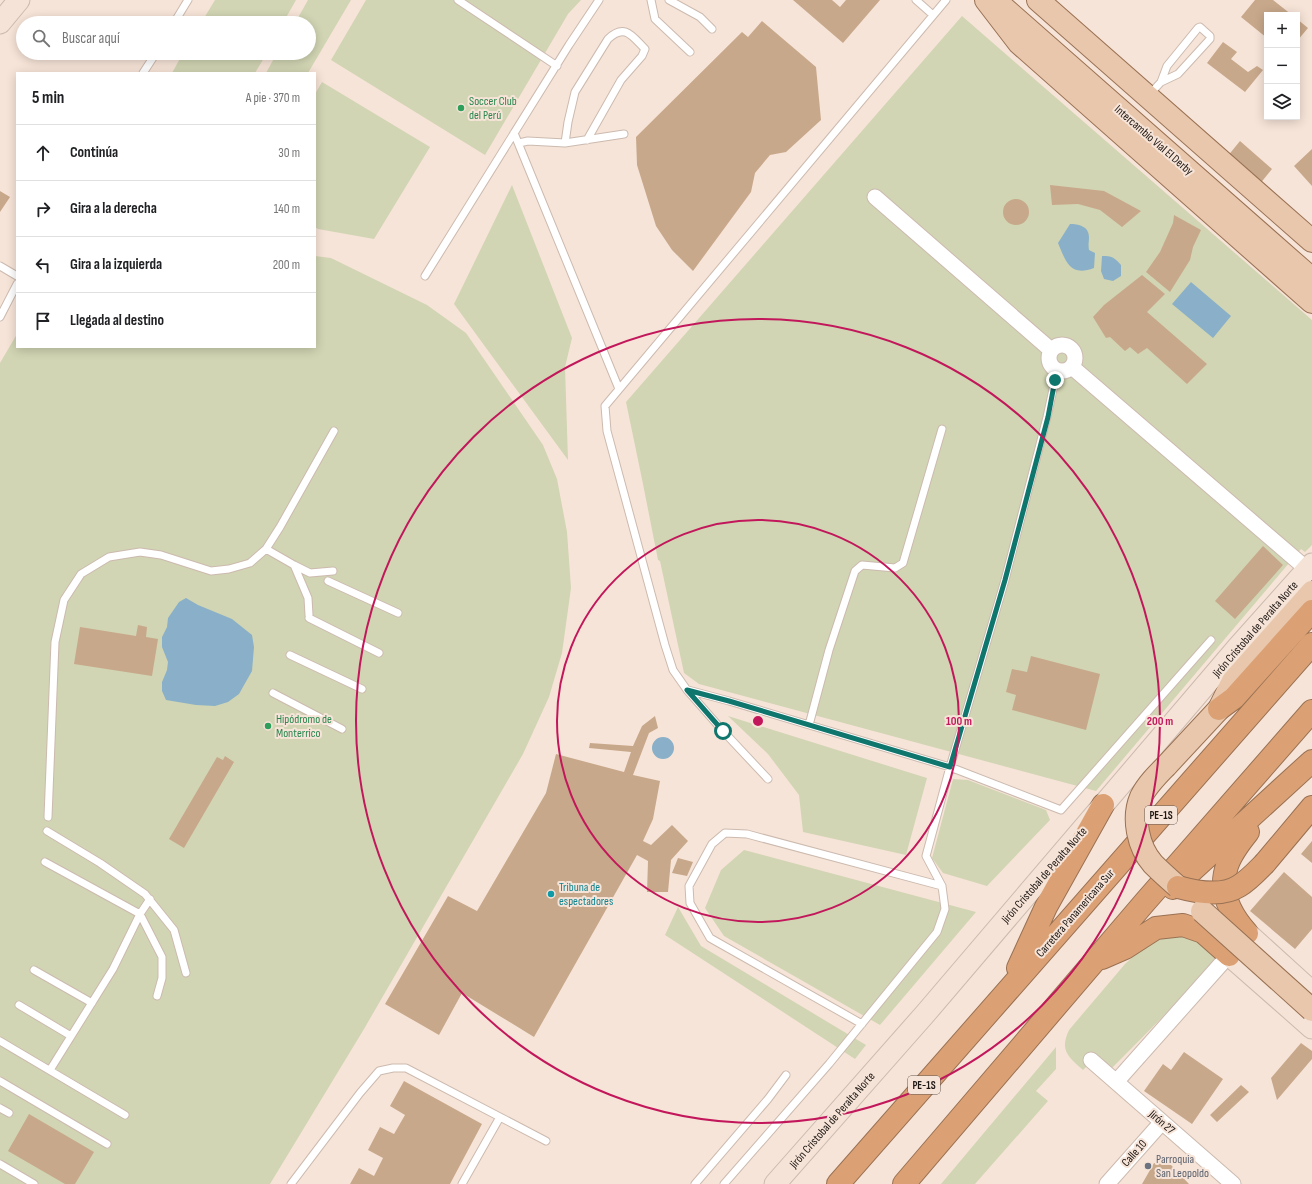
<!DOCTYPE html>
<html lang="es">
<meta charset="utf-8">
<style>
body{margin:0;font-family:"Sofia Sans Condensed",sans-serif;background:#f2f2f2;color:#202124}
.controls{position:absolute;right:12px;top:12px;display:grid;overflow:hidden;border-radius:0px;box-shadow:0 2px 10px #0003}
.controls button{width:36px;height:36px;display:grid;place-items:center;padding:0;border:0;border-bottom:1px solid #e0e0e0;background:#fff;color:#202124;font:20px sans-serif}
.stop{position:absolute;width:12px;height:12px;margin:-9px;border:3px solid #0f766e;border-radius:50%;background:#fff}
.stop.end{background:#0f766e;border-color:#fff;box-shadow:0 1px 4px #0008}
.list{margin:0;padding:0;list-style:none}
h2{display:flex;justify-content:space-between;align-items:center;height:52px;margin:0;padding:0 16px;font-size:17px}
h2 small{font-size:13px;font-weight:400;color:#757577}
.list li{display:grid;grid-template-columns:26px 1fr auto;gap:12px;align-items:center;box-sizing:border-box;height:56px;padding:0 16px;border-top:1px solid #e0e0e0}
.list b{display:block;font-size:15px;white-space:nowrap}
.list em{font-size:13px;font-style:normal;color:#757577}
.icon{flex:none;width:22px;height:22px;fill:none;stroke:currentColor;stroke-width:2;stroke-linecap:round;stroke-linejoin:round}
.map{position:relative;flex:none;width:1312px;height:1184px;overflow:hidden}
.search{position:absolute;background:#fff;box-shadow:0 2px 10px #0003;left:16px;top:16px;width:300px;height:44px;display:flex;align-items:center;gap:10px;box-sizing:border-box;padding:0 14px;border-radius:22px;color:#757577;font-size:15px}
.panel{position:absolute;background:#fff;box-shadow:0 2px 10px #0003;left:16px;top:72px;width:300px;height:276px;border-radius:0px}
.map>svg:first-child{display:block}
.green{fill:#d1d5b3}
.water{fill:#89b0c8}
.building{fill:#c8a88b}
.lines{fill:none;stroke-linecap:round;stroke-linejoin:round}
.lane-casing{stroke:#ccbaaf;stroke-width:9}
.street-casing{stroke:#ccbaaf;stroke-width:17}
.secondary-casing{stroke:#ccbaaf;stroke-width:23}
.primary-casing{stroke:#997153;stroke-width:24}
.highway-casing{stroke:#997153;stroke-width:24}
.lane{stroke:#fff;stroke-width:7}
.street{stroke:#fff;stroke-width:15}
.secondary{stroke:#f4e3d6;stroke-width:21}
.primary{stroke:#e9c7ac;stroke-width:22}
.highway{stroke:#dba175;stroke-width:22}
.primary-bridge-casing{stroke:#997153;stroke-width:24;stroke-linecap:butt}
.highway-bridge-casing{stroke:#997153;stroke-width:24;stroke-linecap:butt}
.primary-bridge{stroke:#e9c7ac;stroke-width:22}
.highway-bridge{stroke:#dba175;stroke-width:22}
.route{stroke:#0f766e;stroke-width:5}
.ring{fill:none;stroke:#c2185b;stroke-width:2}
.leisure-dot{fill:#2e9e5b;stroke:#f7e4d8;stroke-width:1.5}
.culture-dot{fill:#0f9aa8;stroke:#f7e4d8;stroke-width:1.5}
.worship-dot{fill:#6b7280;stroke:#f7e4d8;stroke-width:1.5}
.labels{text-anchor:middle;stroke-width:4;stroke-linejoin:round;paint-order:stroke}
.shield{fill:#f7e4d8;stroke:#605650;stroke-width:1}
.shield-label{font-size:11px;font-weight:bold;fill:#1f1915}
.leisure-label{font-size:12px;fill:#27864d;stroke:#f7e4d8;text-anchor:start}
.street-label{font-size:12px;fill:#1f1915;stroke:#f7e4d8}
.culture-label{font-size:12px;fill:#0d838f;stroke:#f7e4d8;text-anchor:start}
.worship-label{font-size:12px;fill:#5b616d;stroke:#f7e4d8;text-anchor:start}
.centre{fill:#c2185b;stroke:#f7e4d8;stroke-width:2}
.ring-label{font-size:12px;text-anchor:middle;font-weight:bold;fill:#c2185b;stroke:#f7e4d8;stroke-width:4;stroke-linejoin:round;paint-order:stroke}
</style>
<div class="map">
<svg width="1312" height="1184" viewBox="0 0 1312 1184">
<rect width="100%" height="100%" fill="#f7e4d8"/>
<path class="green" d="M215 0H296L283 23H201Z
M308 0H351L308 73H266L277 53H309V23H295Z
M366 0H581L568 14 485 155 331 60Z
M962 16 1312 320V545L1305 552 1301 549 1096 791 699 684 684 673 660 561 658 560 643 484 626 402Z
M183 53H267L255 73H172Z
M322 82 430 147 374 239 318 229 315 227V94Z
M512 185 572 338 565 367 568 460 454 304Z
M315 256 331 258 427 305 466 333 543 445 557 479 567 532 571 588 562 653 549 697 523 754 364 1029 270 1184H0V363L17 334V347H315Z
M728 716 927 778 906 855 803 832 799 795 768 754Z
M953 779 968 780 1046 810 1050 820 987 886 943 873 932 858Z
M744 850 976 912 880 1025 724 936 705 908 721 870Z
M678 907 701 946 866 1045 855 1059 665 935Z
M1179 934 1198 938 1218 952 1217 962 1110 1070 1095 1058 1083 1070C1069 1057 1059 1051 1069 1030L1125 964 1151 940Z
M1056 1047V1069L1036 1091 1048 1101 975 1184H941Z"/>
<path class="water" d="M1070 224C1078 224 1089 226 1089 237 1089 242 1088 244 1089 250L1095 253 1094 268C1070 277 1066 262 1058 243Z
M1102 256C1112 256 1114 257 1121 265V276L1113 281 1104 279 1101 271Z
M1191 282 1231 316 1213 338 1172 304Z
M186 598 198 605 232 619 252 635 254 647 252 671 239 694 228 702 215 706 196 705 166 700 162 691V682L167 670 168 662 162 647V637L167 627 168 618 179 602Z
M652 748a11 11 0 1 1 22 0a11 11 0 1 1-22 0Z"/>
<path class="building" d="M793 0H832L840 7 846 0H880L843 43Z
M1255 0H1273L1292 15H1267V38L1241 17Z
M1297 19 1308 28 1297 41Z
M762 21 816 67 821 120 786 152 770 155 755 173 751 192 693 271 672 250 656 226 637 165 636 137 742 32 748 37Z
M1223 42 1237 52 1231 59 1248 72 1257 66 1263 70 1245 92 1207 63Z
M1240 141 1272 169 1259 185 1227 157Z
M1312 149V186L1294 166Z
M1050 185 1104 191 1141 211 1122 227 1100 210 1078 204 1052 205Z
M0 191 10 197 0 212Z
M1003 212a13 13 0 1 1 26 0a13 13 0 1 1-26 0Z
M1174 215 1201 230 1193 247 1190 260 1170 292 1146 272 1160 252 1173 223Z
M1142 275 1165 294 1147 312 1207 364 1187 384 1147 348 1138 354 1130 347 1125 351 1110 337 1106 338 1093 317 1104 305Z
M1263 546 1283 565 1235 619 1215 601Z
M138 625 147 627 146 637 158 639 152 676 74 664 80 627 136 636Z
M1031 656 1100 674 1086 730 1012 710 1016 695 1006 692 1012 669 1027 672Z
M655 716 658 728 649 733 633 775 660 781 653 819 643 841 651 845 672 825 688 841 671 860 668 892H647L648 861 637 855 534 1037 462 993 439 1035 385 1004 448 896 477 911 546 793 556 754 624 772 631 752 589 748 590 743 633 746 642 726Z
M225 756 234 762 184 848 169 839 217 757 223 760Z
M1312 841V863L1301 854Z
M678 858 693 862 687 876 672 873Z
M1284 872 1312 897V929L1295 949 1250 911Z
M1301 1043 1312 1051V1059L1277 1100 1271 1078Z
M1184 1052 1223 1079 1192 1124 1144 1091 1163 1064 1171 1070Z
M404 1081 482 1124 450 1184H350L359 1168 374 1176 383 1158 368 1150 380 1127 394 1134 405 1115 390 1106Z
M1241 1085 1249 1092 1217 1122 1210 1115Z
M29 1114 94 1152 75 1184H65L8 1151Z
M1154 1163 1171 1165 1189 1184H1142Z"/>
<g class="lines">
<defs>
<path id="lane" d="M458 0 557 66
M651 0 655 19 690 52
M669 0 700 17 712 29
M916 0 933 15
M174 23 188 0
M143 73 156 53
M1149 95 1161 82 1178 74 1210 39V36L1200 27 1198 28 1167 66 1161 82
M514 133 619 389
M519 143 528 141 565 143 624 134
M565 143 568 122 575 92 608 39C625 23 632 36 645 49L642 56 621 80 587 140
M0 266 17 276
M425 276 569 45 599 0
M0 317 17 284
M266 549 294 565 308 598 309 615
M294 565 310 573 333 571
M328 581 398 613
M309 618 379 653
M290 655 362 689
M688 690 729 701 950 767 1061 810 1211 640
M273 693 342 729
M809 725 829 650 855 571 862 565 895 568 903 563 942 429
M768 779 723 731 687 690 673 670 665 645 607 431 605 406 946 0
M48 817 55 642 64 600 81 574 109 557 140 552 161 555 211 571 229 569 250 563 266 549 280 527 334 431
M47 831 100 863 145 894 174 930 186 973
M45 862 140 914 162 957V978L157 996
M34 970 92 1003
M19 1005 71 1036
M862 1024 710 938 690 903 689 886 712 844 725 833 747 834 942 886
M0 1041 125 1115
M50 1070 113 969 140 914 150 899
M0 1081 107 1144
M0 1108 9 1113
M0 1164 34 1184
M291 1184 360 1093 379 1071 393 1068H406L546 1141
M462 1184 500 1117
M695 1184 768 1099 786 1075
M724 1184 829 1064 937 932 945 909 942 886 926 856 950 767 1005 580 1047 417 1055 380 1051 366"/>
<path id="street" d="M875 197 1051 350
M1049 358a13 13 0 1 1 26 0a13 13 0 1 1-26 0Z
M1072 367 1308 570
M1091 1060 1233 1184
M1116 1082 1229 955
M1107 1184 1162 1122"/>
<path id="secondary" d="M0 23 19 0
M1247 933 1312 992
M1229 955 1312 1028
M775 1184 925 1014 1237 648 1312 564"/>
<path id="primary" d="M986 0 1019 43 1312 302
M1038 0 1312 241
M1005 9 1312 279
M1166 766 1219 709 1233 681 1312 592"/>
<path id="highway" d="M1219 709 1234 698 1312 611
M1265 863 1312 807
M1173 888 1312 761
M1247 933C1231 915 1218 891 1227 866 1231 853 1240 842 1248 832
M1102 958 1125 948 1156 928 1183 925 1203 932 1229 955
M1018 968 1046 907 1103 805
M838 1184 1312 644
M904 1184 1145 902 1312 711"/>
</defs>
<use href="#lane" class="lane-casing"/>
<use href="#street" class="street-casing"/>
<use href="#secondary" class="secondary-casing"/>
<use href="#primary" class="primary-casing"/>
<use href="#highway" class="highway-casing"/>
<use href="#lane" class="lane"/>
<use href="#street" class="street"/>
<use href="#secondary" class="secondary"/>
<use href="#primary" class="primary"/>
<use href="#highway" class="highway"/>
<defs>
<path id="primary-bridge" d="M1166 766C1157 775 1147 785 1141 797 1132 818 1138 847 1153 864 1161 872 1170 880 1178 887
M1202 911 1312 1010"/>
<path id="highway-bridge" d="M1178 887C1196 892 1222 897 1239 886 1249 880 1257 871 1265 863"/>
</defs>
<use href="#primary-bridge" class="primary-bridge-casing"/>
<use href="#highway-bridge" class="highway-bridge-casing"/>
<use href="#primary-bridge" class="primary-bridge"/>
<use href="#highway-bridge" class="highway-bridge"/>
</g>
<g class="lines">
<path class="route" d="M723 731 687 690 729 701 950 767 1005 580 1048 417 1055 380"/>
</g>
<g class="ring">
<circle cx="758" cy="721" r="201"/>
<circle cx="758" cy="721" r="402"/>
</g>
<g class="leisure-dot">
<circle cx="461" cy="108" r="4"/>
<circle cx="268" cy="726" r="4"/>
</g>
<circle class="culture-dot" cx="551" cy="894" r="4"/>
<circle class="worship-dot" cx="1148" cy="1166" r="4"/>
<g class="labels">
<g class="shield">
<rect x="1145" y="806" width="32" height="18" rx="3"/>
<rect x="908" y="1076" width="32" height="18" rx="3"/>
</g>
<g class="shield-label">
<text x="1161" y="819">PE-1S</text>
<text x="924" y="1089">PE-1S</text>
</g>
<g class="leisure-label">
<text x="469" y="105">Soccer Club<tspan x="469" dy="14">del Perú</tspan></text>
<text x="276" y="723">Hipódromo de<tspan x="276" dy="14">Monterrico</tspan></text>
</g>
<g class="street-label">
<text transform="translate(1154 140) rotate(41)" y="4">Intercambio Vial El Derby</text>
<text transform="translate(1255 629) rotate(-49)" y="4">Jirón Cristobal de Peralta Norte</text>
<text transform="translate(1044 875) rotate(-49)" y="4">Jirón Cristobal de Peralta Norte</text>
<text transform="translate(1075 913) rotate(-49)" y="4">Carretera Panamericana Sur</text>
<text transform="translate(832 1120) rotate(-49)" y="4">Jirón Cristobal de Peralta Norte</text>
<text transform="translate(1162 1122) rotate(41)" y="4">Jirón 27</text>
<text transform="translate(1134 1153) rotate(-49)" y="4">Calle 10</text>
</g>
<g class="culture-label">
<text x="559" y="891">Tribuna de<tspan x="559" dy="14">espectadores</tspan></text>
</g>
<g class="worship-label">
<text x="1156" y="1163">Parroquia<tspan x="1156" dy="14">San Leopoldo</tspan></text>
</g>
</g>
<circle cx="758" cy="721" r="6" class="centre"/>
<g class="ring-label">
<text x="959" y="725">100 m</text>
<text x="1160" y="725">200 m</text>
</g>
</svg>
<div class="controls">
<button>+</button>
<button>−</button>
<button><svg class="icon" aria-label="layers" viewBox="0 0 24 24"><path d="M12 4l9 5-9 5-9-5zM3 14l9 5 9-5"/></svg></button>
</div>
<div class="stop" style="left:723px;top:731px"></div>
<div class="stop end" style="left:1055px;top:380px"></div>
<div class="search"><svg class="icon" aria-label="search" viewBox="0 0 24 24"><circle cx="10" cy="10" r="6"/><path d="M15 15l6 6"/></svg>Buscar aquí</div>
<section class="panel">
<h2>5 min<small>A pie · 370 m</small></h2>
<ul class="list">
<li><svg class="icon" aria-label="ahead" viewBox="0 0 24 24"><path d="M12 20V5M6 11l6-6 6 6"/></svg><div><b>Continúa</b></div><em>30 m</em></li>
<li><svg class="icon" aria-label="right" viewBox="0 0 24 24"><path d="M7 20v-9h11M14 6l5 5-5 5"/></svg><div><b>Gira a la derecha</b></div><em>140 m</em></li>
<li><svg class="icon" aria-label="left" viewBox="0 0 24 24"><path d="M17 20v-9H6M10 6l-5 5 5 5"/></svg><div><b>Gira a la izquierda</b></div><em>200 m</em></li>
<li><svg class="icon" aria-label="arrive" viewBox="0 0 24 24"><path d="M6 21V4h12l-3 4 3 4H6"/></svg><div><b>Llegada al destino</b></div></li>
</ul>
</section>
</div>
